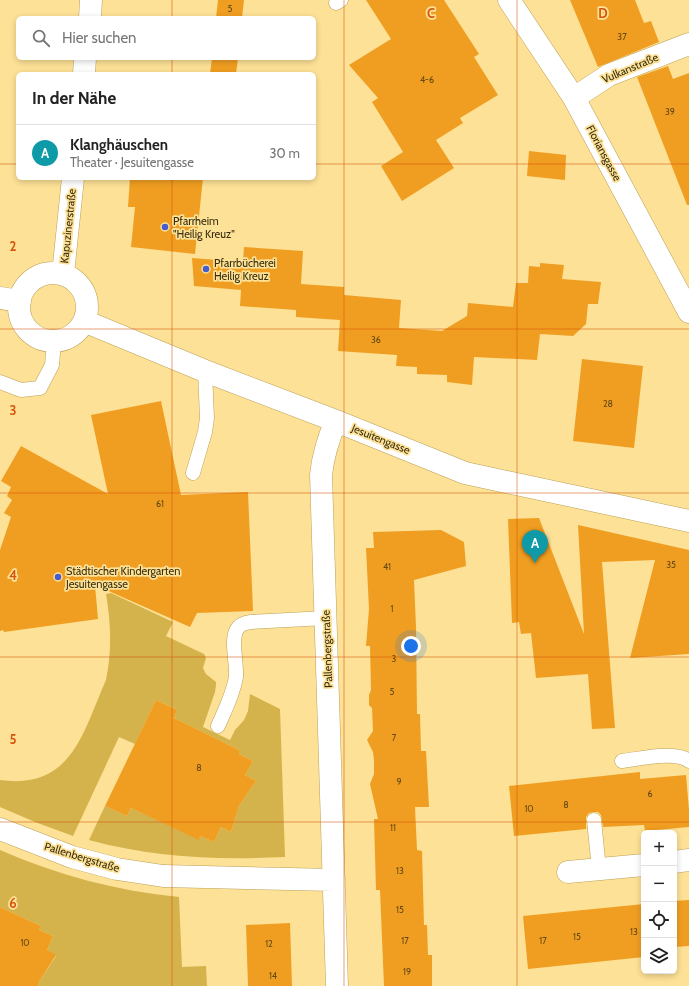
<!DOCTYPE html>
<html lang="de">
<meta charset="utf-8">
<style>
body{margin:0;font-family:Cabin,sans-serif;background:#f2f2f2;color:#222}
.controls{position:absolute;right:12px;bottom:12px;display:grid;overflow:hidden;border-radius:6px;box-shadow:0 2px 6px #0003}
.controls button{width:36px;height:36px;display:grid;place-items:center;padding:0;border:0;border-bottom:1px solid #e0e0e0;background:#fff;color:#222;font:20px sans-serif}
.you{position:absolute;left:411px;top:646px;width:14px;height:14px;margin:-10px;border:3px solid #fff;border-radius:50%;background:#1a73e8;box-shadow:0 0 0 6px #1a73e833}
.badge{display:grid;place-items:center;width:26px;height:26px;border-radius:50%;background:#db2777;color:#fff;font-size:13px;font-weight:700}
.pin{position:absolute;translate:-50% -33px;filter:drop-shadow(0 1px 2px #0008)}
.pin::after{content:'';position:absolute;top:21px;width:14px;height:12px;background:inherit;clip-path:polygon(0 0,100% 0,50% 100%)}
.list{margin:0;padding:0;list-style:none}
h2{display:flex;justify-content:space-between;align-items:center;height:52px;margin:0;padding:0 16px;font-size:17px}
h2 small{font-size:13px;font-weight:400;color:#767676}
.list li{display:grid;grid-template-columns:26px 1fr auto;gap:12px;align-items:center;box-sizing:border-box;height:56px;padding:0 16px;border-top:1px solid #e0e0e0}
.list b{display:block;font-size:15px;white-space:nowrap}
.list p{margin:0;font-size:13px;white-space:nowrap;color:#767676}
.list em{font-size:13px;font-style:normal;color:#767676}
.icon{flex:none;width:22px;height:22px;fill:none;stroke:currentColor;stroke-width:2;stroke-linecap:round;stroke-linejoin:round}
.map{position:relative;flex:none;width:689px;height:986px;overflow:hidden}
.search{position:absolute;background:#fff;box-shadow:0 2px 6px #0003;left:16px;top:16px;width:300px;height:44px;display:flex;align-items:center;gap:10px;box-sizing:border-box;padding:0 14px;border-radius:6px;color:#767676;font-size:15px}
.panel{position:absolute;background:#fff;box-shadow:0 2px 6px #0003;left:16px;top:72px;width:300px;height:108px;border-radius:6px}
.map>svg:first-child{display:block}
.green{fill:#d4b24c}
.building{fill:#f09e21}
.lines{fill:none;stroke-linecap:round;stroke-linejoin:round}
.service-casing{stroke:#baa056;stroke-width:15}
.minor-casing{stroke:#baa056;stroke-width:23}
.service{stroke:#fff;stroke-width:14}
.minor{stroke:#fff;stroke-width:22}
.grid{fill:none;stroke:#d6550c;stroke-width:1;stroke-opacity:0.55}
.poi-dot{fill:#465dd1;stroke:#fde196;stroke-width:1.5}
.labels{text-anchor:middle;stroke-width:3.5;stroke-linejoin:round;paint-order:stroke}
.number-label{font-size:9px;fill:#664912}
.street-label{font-size:11px;fill:#382d0d;stroke:#fde196}
.poi-label{font-size:11px;fill:#382d0d;stroke:#fde196;text-anchor:start}
.grid-label{font-size:13px;text-anchor:middle;font-weight:bold;fill:#d6550c;stroke:#fde196;stroke-width:3.5;stroke-linejoin:round;paint-order:stroke}
</style>
<div class="map">
<svg width="689" height="986" viewBox="0 0 689 986">
<rect width="100%" height="100%" fill="#fde196"/>
<path class="green" d="M111 593 173 622 166 636 204 654 206 658 203 668 206 674 216 682V685L215 692 203 727 230 740 235 730 244 720 248 711 250 694 280 709 285 857C219 860 154 858 89 840L105 806 127 816 131 808 199 839 200 836 214 842 221 827 231 832 239 806 256 781 245 775 253 761 239 754V750L174 718 177 710 156 700 135 744 119 737 73 836 35 822 0 807V780C72 790 83 732 106 680 112 651 111 623 106 594Z
M0 850C57 875 117 891 179 897L182 967 206 966 207 986H38L40 980 56 956 47 950 53 936 39 930 41 926 0 907Z"/>
<path class="building" d="M218 0H244L242 18H216Z
M366 0H444L479 54 474 57 498 95 460 118 463 123 436 140 454 168 402 201 381 166 403 152 372 102 378 98 349 65 391 39Z
M570 0H635L644 23 651 21 659 42 598 67Z
M212 58H238L236 74H210Z
M668 66 673 79 689 73V205H687L637 77Z
M529 151 566 155 565 180 527 176Z
M130 178H203L195 254 131 247 135 207H128Z
M244 247 303 251 301 284 344 287V295L401 300 399 328 442 331 467 316 468 303 513 307 516 283H528L529 266 540 267V263L564 265 562 279 601 282 598 304H588L586 324 573 336 540 334 537 360 474 357 472 385 447 382V375L417 374V367L396 366 397 355 338 351 340 320 296 317V310L240 306 241 290 194 286 192 258 243 262Z
M582 359 643 366 634 448 573 441Z
M161 401 181 495 248 492 253 611 197 613 190 627 95 585 98 619 4 632 3 630 0 631V550L11 517 4 513 12 500 7 496 11 487 1 481 21 446 108 494 91 415Z
M539 518 584 634 578 525 689 550V654L630 658 655 560 602 562 615 728 592 729 588 674 536 678 531 633 521 634 519 622 512 623 508 519Z
M441 530 464 542 466 566 414 580 416 627 417 714H420L421 751H426L429 807H415L417 850 422 851 424 925H427L428 955H432V986H384L380 890H376L374 819H378L370 784 374 774V760L373 752 367 740 373 731 372 708 369 705V695L371 690 370 646H366L369 609 366 548H374L373 532Z
M156 700 177 710 174 718 239 750V754L253 761 245 775 256 781 239 806 231 832 221 827 214 842 200 836 199 840 131 808 127 816 105 806Z
M640 772V779L686 775 689 810V827L645 831 644 825 603 827 601 815 598 812H594L589 813 586 817V829L514 836 509 786Z
M689 900V946L674 947V901Z
M644 904V957L528 969 523 916Z
M0 907 41 926 39 930 53 936 47 950 56 955 40 980 38 986H0Z
M290 923 292 986H248L246 925Z"/>
<g class="lines">
<defs>
<path id="service" d="M336 3 341 0
M0 382 21 390 40 388 52 365 54 341
M193 473 205 432 207 418 205 371
M218 726C225 710 233 695 236 677 237 663 231 643 236 631 239 624 245 623 251 622L326 618
M622 761C639 759 676 750 689 761
M594 820 599 869"/>
<path id="minor" d="M509 0 574 98 689 312
M90 18 91 0
M84 74 85 58
M574 98 609 75 689 44
M19 307a34 34 0 1 1 68 0a34 34 0 1 1-68 0Z
M63 274 73 178
M0 298 20 301
M84 321 205 371 336 421 465 473 689 521
M336 421C328 439 323 456 321 475L337 986
M0 829 72 857 117 869 163 876 334 880
M674 862 689 860
M568 872 644 865"/>
</defs>
<use href="#service" class="service-casing"/>
<use href="#minor" class="minor-casing"/>
<use href="#service" class="service"/>
<use href="#minor" class="minor"/>
</g>
<path class="grid" d="M172 0V18M344 0V986M517 0V986M172 58V74M0 164H18M314 164H689M172 178V986M0 329H689M0 493H689M0 657H689M0 822H689"/>
<g class="poi-dot">
<circle cx="165" cy="227" r="4"/>
<circle cx="206" cy="269" r="4"/>
<circle cx="58" cy="577" r="4"/>
</g>
<g class="labels">
<g class="number-label">
<text x="230" y="12">5</text>
<text x="622" y="40">37</text>
<text x="427" y="83">4-6</text>
<text x="670" y="115">39</text>
<text x="376" y="343">36</text>
<text x="608" y="407">28</text>
<text x="160" y="507">61</text>
<text x="671" y="568">35</text>
<text x="387" y="570">41</text>
<text x="392" y="612">1</text>
<text x="394" y="662">3</text>
<text x="392" y="695">5</text>
<text x="394" y="741">7</text>
<text x="199" y="771">8</text>
<text x="399" y="785">9</text>
<text x="650" y="797">6</text>
<text x="566" y="808">8</text>
<text x="529" y="812">10</text>
<text x="393" y="831">11</text>
<text x="400" y="874">13</text>
<text x="400" y="913">15</text>
<text x="634" y="935">13</text>
<text x="577" y="940">15</text>
<text x="405" y="944">17</text>
<text x="543" y="944">17</text>
<text x="25" y="946">10</text>
<text x="269" y="947">12</text>
<text x="407" y="975">19</text>
<text x="273" y="979">14</text>
</g>
<g class="street-label">
<text transform="translate(630 68) rotate(-23)" y="4">Vulkanstraße</text>
<text transform="translate(604 153) rotate(62)" y="4">Floriansgasse</text>
<text transform="translate(68 226) rotate(-84)" y="4">Kapuzinerstraße</text>
<text transform="translate(381 439) rotate(22)" y="4">Jesuitengasse</text>
<text transform="translate(327 649) rotate(-92)" y="4">Pallenbergstraße</text>
<text transform="translate(82 857) rotate(17)" y="4">Pallenbergstraße</text>
</g>
<g class="poi-label">
<text x="173" y="225">Pfarrheim<tspan x="173" dy="13">"Heilig Kreuz"</tspan></text>
<text x="214" y="267">Pfarrbücherei<tspan x="214" dy="13">Heilig Kreuz</tspan></text>
<text x="66" y="575">Städtischer Kindergarten<tspan x="66" dy="13">Jesuitengasse</tspan></text>
</g>
</g>
<g class="grid-label">
<text x="431" y="18">C</text>
<text x="603" y="18">D</text>
<text x="13" y="251">2</text>
<text x="13" y="415">3</text>
<text x="13" y="580">4</text>
<text x="13" y="744">5</text>
<text x="13" y="908">6</text>
</g>
</svg>
<div class="controls">
<button>+</button>
<button>−</button>
<button><svg class="icon" aria-label="locate" viewBox="0 0 24 24"><circle cx="12" cy="12" r="6"/><path d="M12 2v4M12 18v4M2 12h4M18 12h4"/></svg></button>
<button><svg class="icon" aria-label="layers" viewBox="0 0 24 24"><path d="M12 4l9 5-9 5-9-5zM3 14l9 5 9-5"/></svg></button>
</div>
<div class="you"></div>
<div class="pin badge" style="left:535px;top:563px;background:#0f9aa8">A</div>
<div class="search"><svg class="icon" aria-label="search" viewBox="0 0 24 24"><circle cx="10" cy="10" r="6"/><path d="M15 15l6 6"/></svg>Hier suchen</div>
<section class="panel">
<h2>In der Nähe<small></small></h2>
<ul class="list">
<li><span class="badge" style="background:#0f9aa8">A</span><div><b>Klanghäuschen</b><p>Theater · Jesuitengasse</p></div><em>30 m</em></li>
</ul>
</section>
</div>
